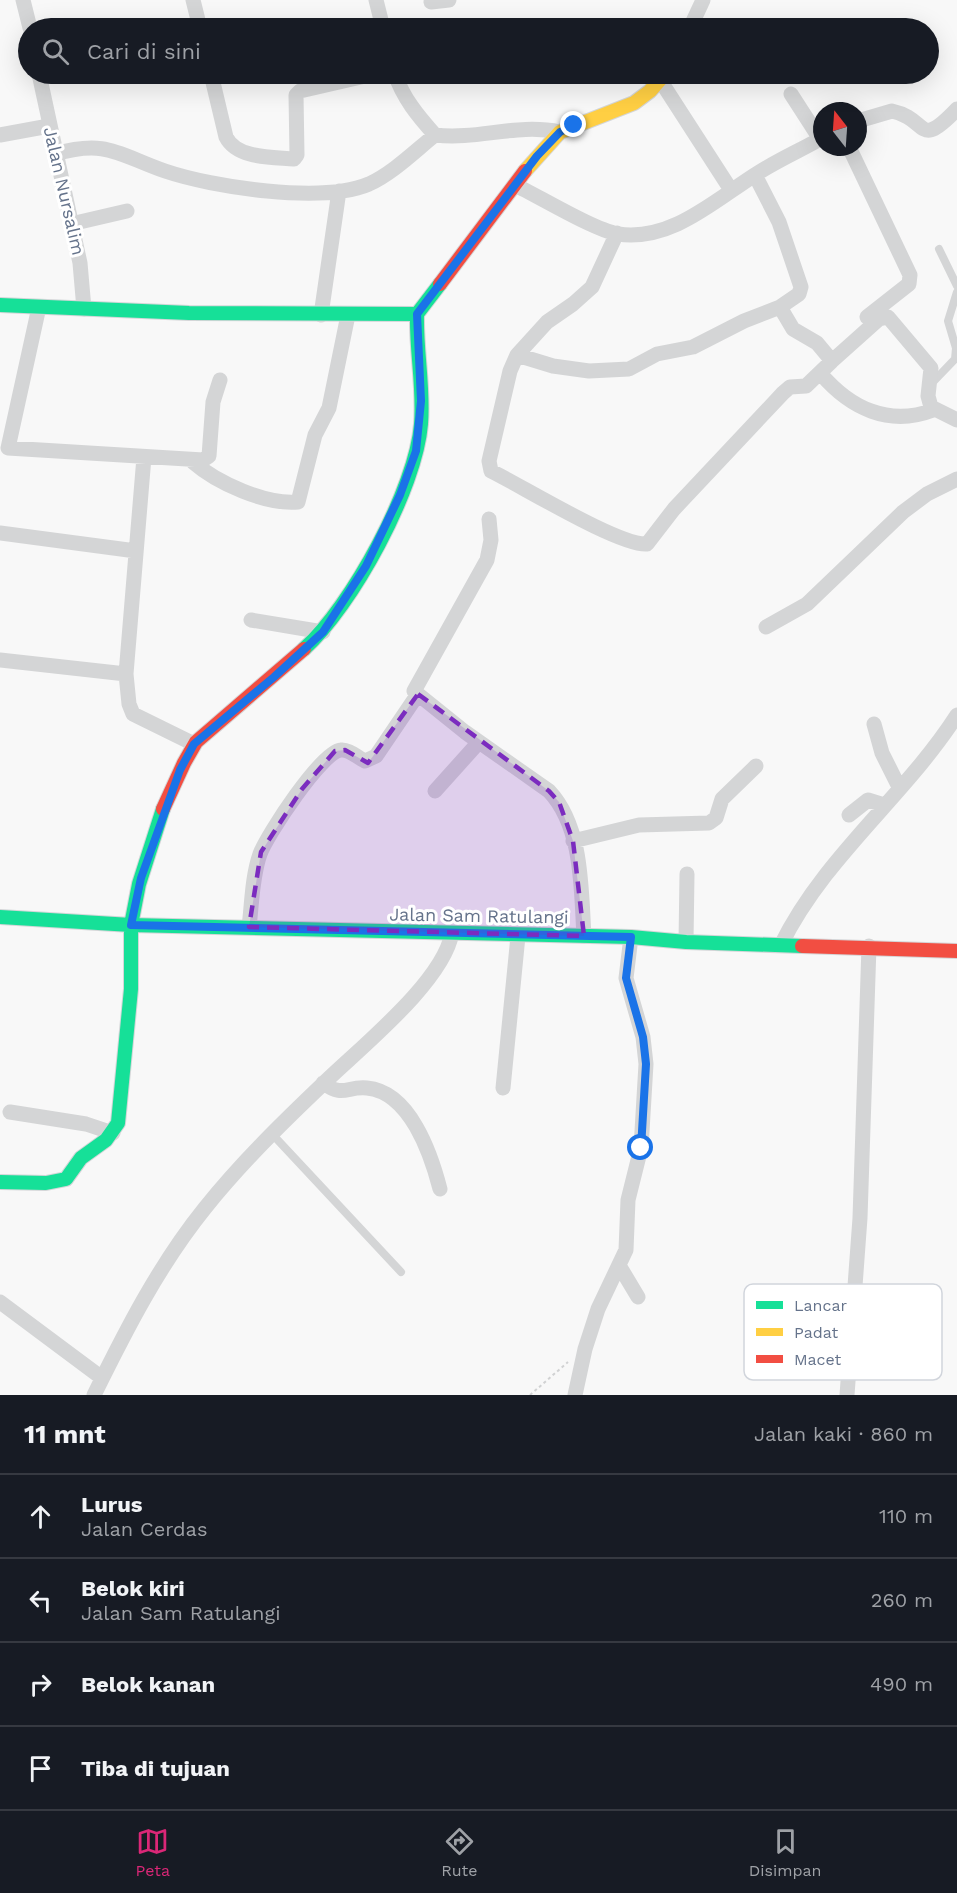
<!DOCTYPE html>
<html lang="id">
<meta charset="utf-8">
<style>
body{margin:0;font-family:"Work Sans",sans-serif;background:#20242c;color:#f1f3f6}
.compass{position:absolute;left:813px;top:102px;width:54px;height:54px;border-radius:50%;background:#171b24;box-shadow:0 6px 24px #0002;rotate:343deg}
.stop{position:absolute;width:18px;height:18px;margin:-14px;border:4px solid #1a73e8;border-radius:50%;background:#fff}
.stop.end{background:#1a73e8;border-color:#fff;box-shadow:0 2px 6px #0008}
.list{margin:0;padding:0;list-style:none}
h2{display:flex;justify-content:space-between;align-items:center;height:78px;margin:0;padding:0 24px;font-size:26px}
h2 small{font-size:20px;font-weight:400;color:#9ea1a6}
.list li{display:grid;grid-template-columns:39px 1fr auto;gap:18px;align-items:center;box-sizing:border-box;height:84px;padding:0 24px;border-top:2px solid #363941}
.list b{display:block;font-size:22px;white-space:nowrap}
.list p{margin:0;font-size:20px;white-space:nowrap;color:#9ea1a6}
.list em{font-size:20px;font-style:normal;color:#9ea1a6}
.icon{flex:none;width:33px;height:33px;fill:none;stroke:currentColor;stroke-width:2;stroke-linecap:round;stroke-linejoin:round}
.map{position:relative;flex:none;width:957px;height:1395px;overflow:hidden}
.search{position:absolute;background:#171b24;box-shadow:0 6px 24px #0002;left:18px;right:18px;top:18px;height:66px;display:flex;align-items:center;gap:15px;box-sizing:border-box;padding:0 21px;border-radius:33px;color:#9ea1a6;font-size:22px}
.sheet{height:414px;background:#171b24}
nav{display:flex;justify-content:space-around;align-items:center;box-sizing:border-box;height:84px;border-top:2px solid #363941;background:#171b24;font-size:16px;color:#9ea1a6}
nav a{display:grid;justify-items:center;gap:3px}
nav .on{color:#db2777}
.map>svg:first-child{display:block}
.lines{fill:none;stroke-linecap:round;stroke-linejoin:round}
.fast-casing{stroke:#d4d6d8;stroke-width:16}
.slow-casing{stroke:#d4d6d8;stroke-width:16}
.jam-casing{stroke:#d4d6d8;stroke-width:16}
.path{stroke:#d1d2d3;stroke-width:2;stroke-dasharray:3 3;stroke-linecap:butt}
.lane{stroke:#d4d5d6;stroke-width:8}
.street{stroke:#d4d5d6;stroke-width:15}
.fast{stroke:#16e098;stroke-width:14}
.slow{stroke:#ffcf43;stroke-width:14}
.jam{stroke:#f24e42;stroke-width:14}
.route{stroke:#1a73e8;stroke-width:8}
.marked{fill:#7b2cbf;fill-opacity:0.2;stroke:#7b2cbf;stroke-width:4.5;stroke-dasharray:12 8;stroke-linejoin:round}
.labels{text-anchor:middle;stroke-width:6;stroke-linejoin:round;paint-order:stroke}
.street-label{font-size:18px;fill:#65738b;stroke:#fff}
.key{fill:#fff;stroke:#d1d5dc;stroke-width:1.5}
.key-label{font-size:16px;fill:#65738b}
</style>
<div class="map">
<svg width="957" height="1395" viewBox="0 0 957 1395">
<rect width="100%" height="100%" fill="#f8f8f8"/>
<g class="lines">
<defs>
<path id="fast" d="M0 305 189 313 417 314 440 284
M304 649C352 606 416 488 421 424 424 387 416 351 417 314
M0 917 131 925 631 937 686 942 802 946
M0 1182 46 1183 66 1179 81 1158 106 1140 118 1123 131 989V925L139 884 163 809"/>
<path id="slow" d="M525 171 560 132 634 103 650 91 665 74"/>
<path id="jam" d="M440 284 525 171
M163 809 184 763 196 742 304 649
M802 946 957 951"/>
</defs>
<use href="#fast" class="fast-casing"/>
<use href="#slow" class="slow-casing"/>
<use href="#jam" class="jam-casing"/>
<path class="path" d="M530 1395 568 1362"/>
<path class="lane" d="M939 249 957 286
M931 384 955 359 956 348 948 321 957 292
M273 1135 401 1272"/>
<path class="street" d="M23 0 30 28
M193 0 200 28
M376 0 383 28
M431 2 449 0
M690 28 703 0
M39 74 80 263 84 309
M211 74 226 137C237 159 273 157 294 159L297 155 296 95 300 91 374 74
M395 74C403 98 418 116 435 135 479 140 516 123 560 132
M660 80 731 190
M791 94 820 139
M858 121 892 111C929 119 917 151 957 109
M0 135 49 126
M849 147 910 275 909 284 867 317
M55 154C107 139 119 155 165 171 212 187 322 204 369 184 393 173 415 151 435 135
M755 175 779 222 801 287 799 294 780 307 793 329 817 343 832 361 879 319 888 317 931 368 928 396 931 407 957 420
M515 185C540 197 594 230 618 234 672 242 716 199 758 173 778 160 801 150 822 138
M71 224 127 211
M617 233 592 287 573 304 547 322 517 355 510 371 489 461 491 471C522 486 619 546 647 544L674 509 783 393 790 387 806 386 832 361
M39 307 8 448 203 460 209 456 213 402 220 380
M321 315 339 191
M517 355 553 366 589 371 629 369 657 354 693 347 744 321 780 307
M821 374C850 408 889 427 933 410
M144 457 126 674 129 704 133 714 194 744
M193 462C217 483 266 505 298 502L315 435 329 408 348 315
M489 519 491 540 487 560 414 691 465 732 549 791C583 827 581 890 584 936
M0 533 136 551
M251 620 323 632
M766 627 807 604 903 512 927 494 957 479
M0 660 126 674
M874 724 882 753 899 787
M435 791 479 742
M849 815 868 800 884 805
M573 841 639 825 709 823 716 818 722 799 756 766
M249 927C252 903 252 877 260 854 267 835 322 751 341 750 349 749 358 758 365 761L376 756 418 694
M686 942 687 874
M781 945C824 857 905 796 957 715
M323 1083C344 1098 346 1086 367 1088 410 1092 431 1154 440 1189
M503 1088 518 936
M10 1112 86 1124 113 1133
M620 1267 638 1297
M0 1302 102 1378
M94 1395C126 1330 159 1265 205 1208 241 1163 283 1122 324 1083 361 1047 443 982 452 933
M575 1395 585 1349 598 1309 626 1250 628 1200 641 1148 646 1064 643 1037 626 978 631 937
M847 1395 860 1218 869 946"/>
<use href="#fast" class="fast"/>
<use href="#slow" class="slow"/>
<use href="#jam" class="jam"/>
</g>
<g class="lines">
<path class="route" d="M574 125 560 132 537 156 417 314 421 401 416 451 400 495 366 566 323 632 274 677 194 744 180 770 141 878 131 925 631 937 626 978 643 1037 646 1064 641 1148"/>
</g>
<path class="marked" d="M418 694 549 791 559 802 573 841 584 936 249 927 261 852 302 789 335 751 345 750 368 763Z"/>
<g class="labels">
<g class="street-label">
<text transform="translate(64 191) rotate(77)" y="6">Jalan Nursalim</text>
<text transform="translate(479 916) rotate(1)" y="6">Jalan Sam Ratulangi</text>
</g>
</g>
<rect x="744" y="1284" width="198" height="96" rx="9" class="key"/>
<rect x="756" y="1301" width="27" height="8" fill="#16e098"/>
<rect x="756" y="1328" width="27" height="8" fill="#ffcf43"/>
<rect x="756" y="1355" width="27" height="8" fill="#f24e42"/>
<g class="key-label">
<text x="794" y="1311">Lancar</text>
<text x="794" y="1338">Padat</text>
<text x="794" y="1365">Macet</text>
</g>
</svg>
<svg class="compass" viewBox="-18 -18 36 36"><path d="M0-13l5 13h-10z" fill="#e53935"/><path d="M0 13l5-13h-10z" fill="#9ea1a6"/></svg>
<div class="stop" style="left:641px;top:1148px"></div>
<div class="stop end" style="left:574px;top:125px"></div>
<div class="search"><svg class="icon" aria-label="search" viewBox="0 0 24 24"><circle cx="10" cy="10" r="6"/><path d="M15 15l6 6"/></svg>Cari di sini</div>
</div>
<section class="sheet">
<h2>11 mnt<small>Jalan kaki · 860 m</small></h2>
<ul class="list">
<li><svg class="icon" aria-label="ahead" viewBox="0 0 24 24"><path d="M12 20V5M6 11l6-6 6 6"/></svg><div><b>Lurus</b><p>Jalan Cerdas</p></div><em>110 m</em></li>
<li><svg class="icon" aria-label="left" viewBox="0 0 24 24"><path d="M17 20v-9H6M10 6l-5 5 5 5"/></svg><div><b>Belok kiri</b><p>Jalan Sam Ratulangi</p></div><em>260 m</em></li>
<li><svg class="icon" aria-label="right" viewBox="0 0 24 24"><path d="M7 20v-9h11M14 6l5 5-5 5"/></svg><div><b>Belok kanan</b></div><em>490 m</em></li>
<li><svg class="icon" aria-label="arrive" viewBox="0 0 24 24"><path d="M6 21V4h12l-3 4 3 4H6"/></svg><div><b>Tiba di tujuan</b></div></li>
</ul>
</section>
<nav>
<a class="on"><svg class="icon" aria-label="map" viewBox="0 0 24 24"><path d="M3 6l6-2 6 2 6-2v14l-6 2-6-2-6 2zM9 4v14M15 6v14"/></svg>Peta</a>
<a><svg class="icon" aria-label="directions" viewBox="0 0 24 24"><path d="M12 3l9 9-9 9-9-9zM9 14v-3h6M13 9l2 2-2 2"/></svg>Rute</a>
<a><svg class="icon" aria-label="saved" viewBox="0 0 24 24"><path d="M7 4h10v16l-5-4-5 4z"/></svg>Disimpan</a>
</nav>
